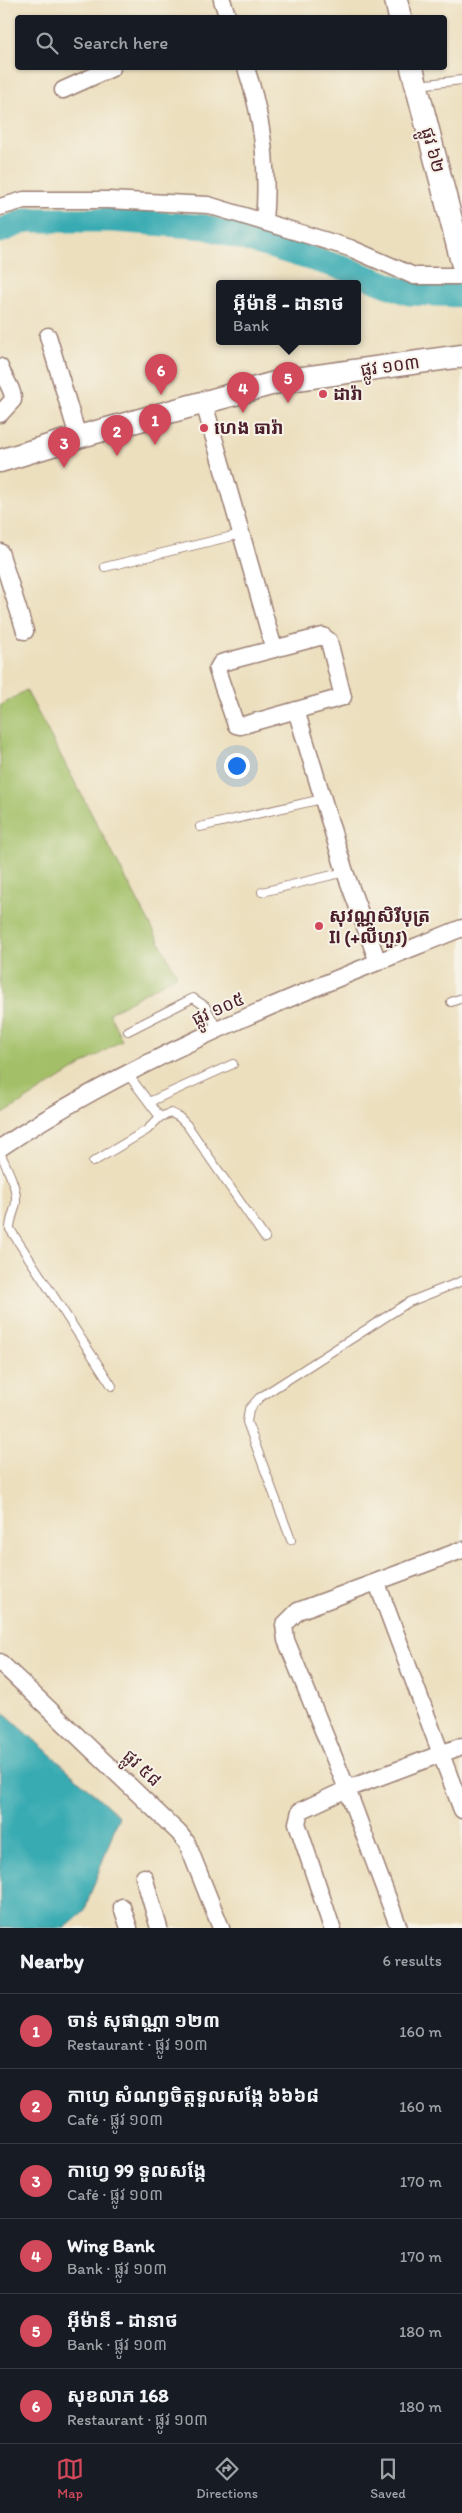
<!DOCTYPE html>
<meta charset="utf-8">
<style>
body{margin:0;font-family:Itim,"Noto Sans Khmer",sans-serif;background:#242831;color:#f1f3f6}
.you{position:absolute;left:236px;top:765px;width:18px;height:18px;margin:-12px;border:4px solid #fff;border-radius:50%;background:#1a73e8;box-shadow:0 0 0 8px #1a73e833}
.badge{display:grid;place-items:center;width:32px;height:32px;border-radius:50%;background:#d1495b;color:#fff;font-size:16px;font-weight:700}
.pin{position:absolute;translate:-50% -41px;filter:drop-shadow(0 1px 2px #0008)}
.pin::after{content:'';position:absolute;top:26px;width:18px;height:15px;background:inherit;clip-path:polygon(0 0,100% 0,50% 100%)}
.popup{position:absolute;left:216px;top:280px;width:145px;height:65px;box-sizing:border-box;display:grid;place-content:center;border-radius:5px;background:#171b24;filter:drop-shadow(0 1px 4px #0005);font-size:16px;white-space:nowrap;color:#9ea1a6}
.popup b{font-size:19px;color:#f1f3f6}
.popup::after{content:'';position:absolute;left:50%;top:100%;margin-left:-10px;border:10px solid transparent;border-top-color:#171b24}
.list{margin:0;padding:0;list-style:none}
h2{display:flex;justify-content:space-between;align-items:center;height:65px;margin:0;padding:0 20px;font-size:21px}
h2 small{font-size:16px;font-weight:400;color:#9ea1a6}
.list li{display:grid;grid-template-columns:32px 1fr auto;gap:15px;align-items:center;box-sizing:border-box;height:75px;padding:0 20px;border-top:1px solid #363941}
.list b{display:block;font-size:19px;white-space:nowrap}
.list p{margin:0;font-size:16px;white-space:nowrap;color:#9ea1a6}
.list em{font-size:16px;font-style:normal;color:#9ea1a6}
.icon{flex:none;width:28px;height:28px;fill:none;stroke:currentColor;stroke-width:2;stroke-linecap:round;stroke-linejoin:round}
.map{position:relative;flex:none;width:462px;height:1928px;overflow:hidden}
.search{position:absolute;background:#171b24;box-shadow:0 1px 4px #0004;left:15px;right:15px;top:15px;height:55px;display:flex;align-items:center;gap:12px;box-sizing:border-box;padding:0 18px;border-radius:5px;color:#9ea1a6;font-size:19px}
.sheet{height:515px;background:#171b24}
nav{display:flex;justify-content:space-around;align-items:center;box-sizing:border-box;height:70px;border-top:1px solid #363941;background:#171b24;font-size:14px;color:#9ea1a6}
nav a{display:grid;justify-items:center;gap:2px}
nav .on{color:#d1495b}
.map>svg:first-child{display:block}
.green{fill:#a3c067;stroke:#767049}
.water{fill:#39abb2;stroke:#42656e}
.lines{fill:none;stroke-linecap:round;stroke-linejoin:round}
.river{stroke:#39abb2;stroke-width:25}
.lane-casing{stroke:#9b7f74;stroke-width:10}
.street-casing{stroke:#9b7f74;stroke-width:19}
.secondary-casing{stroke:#9b7f74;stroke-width:25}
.lane{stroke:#fff;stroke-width:8}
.street{stroke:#fff;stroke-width:16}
.secondary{stroke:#fff;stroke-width:22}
.poi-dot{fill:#d1495b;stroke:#f7f3e8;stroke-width:2}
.labels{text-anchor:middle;stroke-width:4;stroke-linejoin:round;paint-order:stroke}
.street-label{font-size:18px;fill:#4a1f2b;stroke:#f7f3e8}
.poi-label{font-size:18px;font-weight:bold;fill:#4a1f2b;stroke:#f7f3e8;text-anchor:start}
</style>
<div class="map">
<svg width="462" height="1928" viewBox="0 0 462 1928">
<rect width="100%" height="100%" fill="#f7f3e8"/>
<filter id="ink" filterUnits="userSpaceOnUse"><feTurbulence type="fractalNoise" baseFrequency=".02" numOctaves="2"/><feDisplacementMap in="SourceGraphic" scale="10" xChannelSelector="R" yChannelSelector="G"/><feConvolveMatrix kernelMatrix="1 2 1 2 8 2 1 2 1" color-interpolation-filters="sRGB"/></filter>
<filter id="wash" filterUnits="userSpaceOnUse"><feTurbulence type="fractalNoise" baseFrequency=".0096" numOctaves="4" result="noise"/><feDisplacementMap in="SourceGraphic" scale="20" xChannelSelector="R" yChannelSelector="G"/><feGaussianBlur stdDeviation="1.12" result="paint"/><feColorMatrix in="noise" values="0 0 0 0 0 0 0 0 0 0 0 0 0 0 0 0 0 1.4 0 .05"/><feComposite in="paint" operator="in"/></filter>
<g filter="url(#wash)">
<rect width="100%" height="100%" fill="#ecdfbe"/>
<path class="green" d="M26 690 177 975 109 1013 122 1040 0 1116V706Z"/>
<path class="water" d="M0 1709 119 1816 84 1912 65 1928H0Z"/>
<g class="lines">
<path class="river" d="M0 231 27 220H111L206 227 343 268 409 293 462 295"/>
</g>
</g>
<g filter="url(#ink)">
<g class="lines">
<defs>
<path id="lane" d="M418 85 462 80
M105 567 241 534
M200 827 322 799
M262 892 345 872
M451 1002 462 998
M128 1031 193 998 205 1006 218 1030
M149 1102 233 1064
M160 1117 171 1113 179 1117 187 1125 265 1238
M0 1152C6 1167 17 1185 16 1202 15 1211 10 1219 10 1229L112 1386
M93 1162 147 1130 160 1117 127 1073
M291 1540 247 1422 249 1409 259 1398 409 1302 462 1281"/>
<path id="street" d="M222 0 228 18
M246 68C263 119 269 167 264 221
M63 90 112 68
M0 207 24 200H108L208 205 350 248 414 276H462
M48 336 78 437
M0 367C3 377 14 390 13 400L0 414
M204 403 274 649
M0 552 25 631
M323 636 329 641 343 697 240 726 236 725 217 670 221 663Z
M296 710 345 872 378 962
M0 1148C142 1053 304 992 462 928
M377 1583 462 1810
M0 1662 179 1833 187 1843 221 1928
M144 1877 159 1928
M122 1907 129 1928
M332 1928 297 1823 300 1811 347 1789 462 1746
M399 1928 347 1789 286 1640 284 1625 298 1611 462 1550"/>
<path id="secondary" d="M396 0 400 18
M412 68 462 262
M0 461 78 437 282 381 462 356"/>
</defs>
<use href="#lane" class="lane-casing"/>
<use href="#street" class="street-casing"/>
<use href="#secondary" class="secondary-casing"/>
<use href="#lane" class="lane"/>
<use href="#street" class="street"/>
<use href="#secondary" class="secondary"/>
</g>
</g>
<g class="poi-dot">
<circle cx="323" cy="394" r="5"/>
<circle cx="204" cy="428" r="5"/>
<circle cx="319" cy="926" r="5"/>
</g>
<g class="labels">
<g class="street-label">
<text transform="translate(433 150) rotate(75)" y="6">ផ្លូវ ៦២</text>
<text transform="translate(390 366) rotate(-8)" y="6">ផ្លូវ ១០៣</text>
<text transform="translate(218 1009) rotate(-24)" y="6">ផ្លូវ ១០៥</text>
<text transform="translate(142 1768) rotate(43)" y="6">ផ្លូវ ៥៨</text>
</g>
<g class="poi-label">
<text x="333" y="400">ដារ៉ា</text>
<text x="214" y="434">ហេង ធារ៉ា</text>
<text x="329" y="922">សុវណ្ណសិរីបុត្រ<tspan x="329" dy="21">II (+លីហួរ)</tspan></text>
</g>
</g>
</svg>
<div class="you"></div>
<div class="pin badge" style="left:155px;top:445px">1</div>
<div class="pin badge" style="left:117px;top:456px">2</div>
<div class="pin badge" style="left:64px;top:468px">3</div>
<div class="pin badge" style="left:243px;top:413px">4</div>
<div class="pin badge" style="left:288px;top:403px">5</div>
<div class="popup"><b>អ៊ីម៉ានី - ដានាថ</b>Bank</div>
<div class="pin badge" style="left:161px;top:395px">6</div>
<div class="search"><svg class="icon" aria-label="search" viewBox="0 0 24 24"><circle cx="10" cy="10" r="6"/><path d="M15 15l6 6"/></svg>Search here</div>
</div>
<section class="sheet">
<h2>Nearby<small>6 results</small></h2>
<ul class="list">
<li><span class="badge">1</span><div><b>ចាន់ សុផាណ្ណា ១២៣</b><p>Restaurant · ផ្លូវ ១០៣</p></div><em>160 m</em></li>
<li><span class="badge">2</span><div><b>កាហ្វេ សំណព្វចិត្តទួលសង្កែ ៦៦៦៨</b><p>Café · ផ្លូវ ១០៣</p></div><em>160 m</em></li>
<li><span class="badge">3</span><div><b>កាហ្វេ 99 ទួលសង្កែ</b><p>Café · ផ្លូវ ១០៣</p></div><em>170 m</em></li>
<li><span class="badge">4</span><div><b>Wing Bank</b><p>Bank · ផ្លូវ ១០៣</p></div><em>170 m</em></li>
<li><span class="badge">5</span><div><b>អ៊ីម៉ានី - ដានាថ</b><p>Bank · ផ្លូវ ១០៣</p></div><em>180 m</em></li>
<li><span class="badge">6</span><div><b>សុខលាភ 168</b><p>Restaurant · ផ្លូវ ១០៣</p></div><em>180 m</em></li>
</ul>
</section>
<nav>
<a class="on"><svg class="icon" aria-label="map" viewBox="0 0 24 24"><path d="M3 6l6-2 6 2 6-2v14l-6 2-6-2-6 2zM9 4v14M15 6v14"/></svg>Map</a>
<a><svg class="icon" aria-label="directions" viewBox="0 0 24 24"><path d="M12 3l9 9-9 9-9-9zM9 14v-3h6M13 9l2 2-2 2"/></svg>Directions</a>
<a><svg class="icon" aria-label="saved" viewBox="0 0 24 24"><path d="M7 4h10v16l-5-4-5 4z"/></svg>Saved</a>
</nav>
